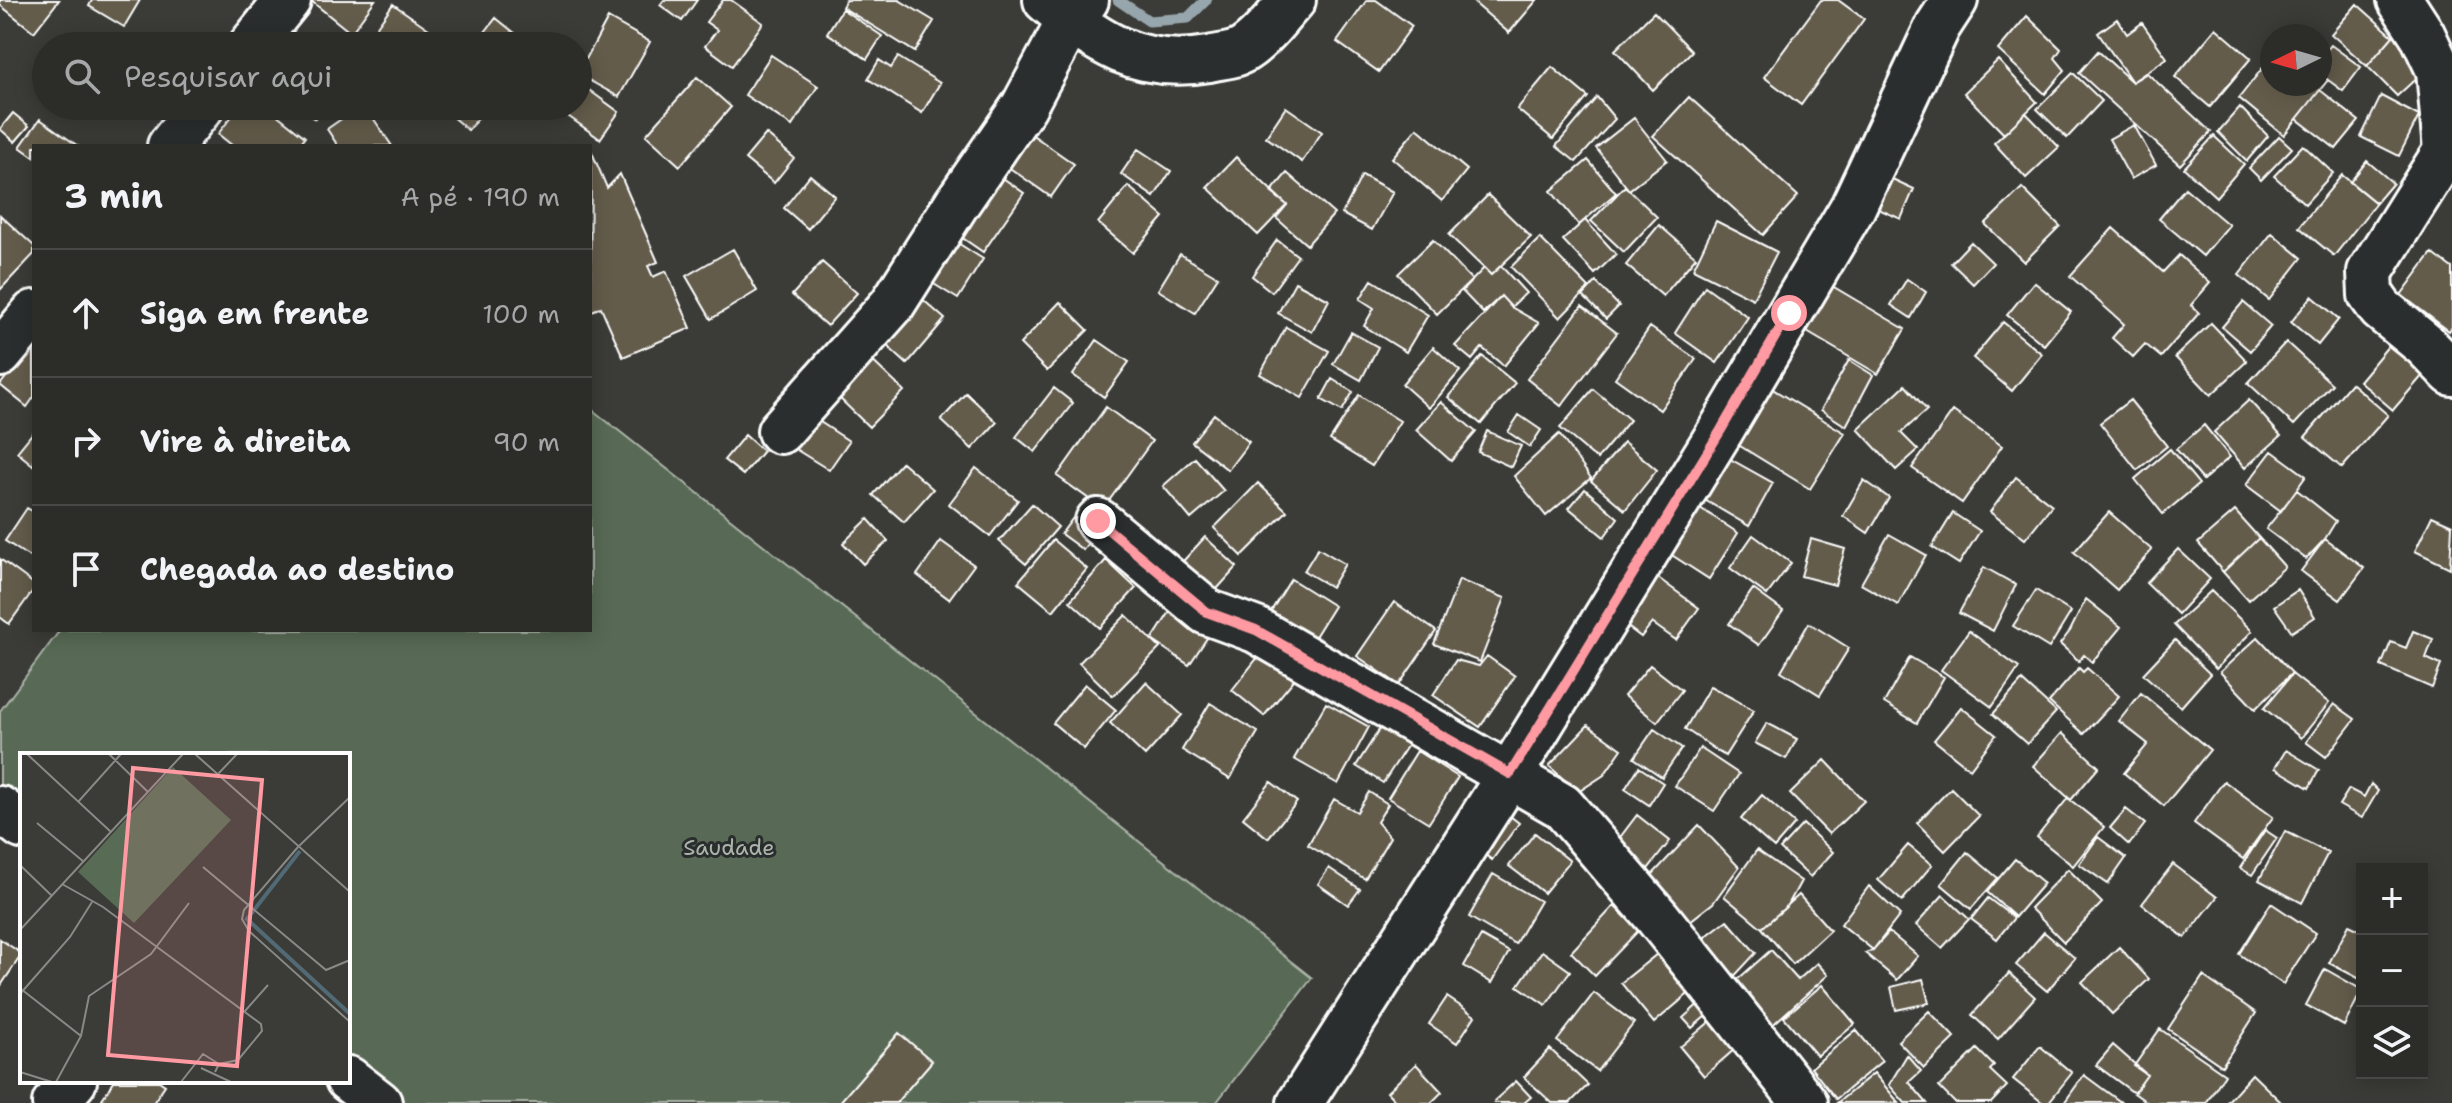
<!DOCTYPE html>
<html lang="pt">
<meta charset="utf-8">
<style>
body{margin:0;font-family:"Shantell Sans",sans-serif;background:#343431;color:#f1f3f6}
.controls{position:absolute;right:24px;bottom:24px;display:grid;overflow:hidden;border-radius:0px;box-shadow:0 4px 20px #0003}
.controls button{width:72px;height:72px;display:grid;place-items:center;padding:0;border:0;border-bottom:2px solid #484846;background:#2c2c29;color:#f1f3f6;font:40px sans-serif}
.compass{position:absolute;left:2260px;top:24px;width:72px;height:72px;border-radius:50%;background:#2c2c29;box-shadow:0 4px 20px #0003;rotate:265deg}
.stop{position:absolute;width:24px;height:24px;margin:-18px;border:6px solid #ff9aa2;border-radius:50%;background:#fff}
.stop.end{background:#ff9aa2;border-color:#fff;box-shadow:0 2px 8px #0008}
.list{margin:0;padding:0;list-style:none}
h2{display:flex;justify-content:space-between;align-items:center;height:104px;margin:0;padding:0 32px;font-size:34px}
h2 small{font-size:26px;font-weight:400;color:#a6a7a8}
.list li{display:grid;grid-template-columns:52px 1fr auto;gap:24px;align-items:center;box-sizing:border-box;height:128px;padding:0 32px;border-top:2px solid #484846}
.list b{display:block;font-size:30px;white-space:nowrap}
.list em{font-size:26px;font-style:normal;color:#a6a7a8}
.icon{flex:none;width:44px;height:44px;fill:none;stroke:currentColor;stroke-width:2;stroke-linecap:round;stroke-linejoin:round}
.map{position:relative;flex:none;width:2452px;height:1103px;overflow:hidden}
.search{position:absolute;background:#2c2c29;box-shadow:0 4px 20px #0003;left:32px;top:32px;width:560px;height:88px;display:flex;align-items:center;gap:20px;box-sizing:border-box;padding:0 28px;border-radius:44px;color:#a6a7a8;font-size:30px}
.panel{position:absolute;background:#2c2c29;box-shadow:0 4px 20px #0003;left:32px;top:144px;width:560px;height:488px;border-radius:0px}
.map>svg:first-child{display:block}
.green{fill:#586b54;stroke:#acb5aa;stroke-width:2}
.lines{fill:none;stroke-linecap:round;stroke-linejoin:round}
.stream{stroke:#97a6ad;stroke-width:11}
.building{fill:#645c4c;stroke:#fff;stroke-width:2}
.minor-casing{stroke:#fff;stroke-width:50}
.minor{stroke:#2a2d2e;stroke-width:44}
.route{stroke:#ff9aa2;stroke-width:10}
.labels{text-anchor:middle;stroke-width:6;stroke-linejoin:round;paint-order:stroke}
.park-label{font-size:22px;fill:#acb5aa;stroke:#2a2d2e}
.inset-river{fill:none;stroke:#516a76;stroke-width:4}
.inset-road{fill:none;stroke:#898987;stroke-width:2}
.view{fill:#ff9aa2;fill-opacity:0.15;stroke:#ff9aa2;stroke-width:4}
.inset-edge{fill:none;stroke:#fff;stroke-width:4}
</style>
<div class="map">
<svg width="2452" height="1103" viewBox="0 0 2452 1103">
<rect width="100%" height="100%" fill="#3b3b37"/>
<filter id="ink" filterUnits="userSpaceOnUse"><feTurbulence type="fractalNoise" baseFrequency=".0125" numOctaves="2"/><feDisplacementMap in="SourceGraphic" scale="16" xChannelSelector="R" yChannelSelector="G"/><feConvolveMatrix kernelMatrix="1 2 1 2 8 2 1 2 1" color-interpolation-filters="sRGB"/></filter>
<g filter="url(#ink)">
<path class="green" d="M590 408 1312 978 1216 1103H404L348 1061V755H22V813L0 796V711L60 630H590Z"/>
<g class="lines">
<path class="stream" d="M1118 0 1149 21 1188 18 1206 0"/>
</g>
<path class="building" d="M0 0H59L34 32 0 5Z
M92 0H140L124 27 89 6Z
M310 0H375L351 33Z
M664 0H697L682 21 660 5Z
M723 0H731L763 23 732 66 705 46 717 30 706 22Z
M846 0H899L934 21 915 52 842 7Z
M1367 0H1376L1412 26 1379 72 1337 42Z
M1471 0H1537L1509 33Z
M1821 0H1838L1864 19 1801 105 1764 77Z
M393 4 446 41 443 46H363Z
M2357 4 2393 36 2367 66 2331 34Z
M842 9 882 36 867 59 827 33Z
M1654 12 1692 51 1653 90 1615 50Z
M2027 16 2061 49 2055 58 2065 70 2045 94 1998 50Z
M496 18 531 46H474Z
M608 18 650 42 619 97 578 74Z
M2117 19 2127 34 2142 23 2167 58 2132 82 2098 33Z
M2216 28 2251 58 2210 107 2175 77Z
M2402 29 2432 64 2397 96 2367 66 2393 36Z
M2331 45 2361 67 2343 91 2320 74V59Z
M2098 51 2132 82 2147 73 2211 132 2180 165 2079 73Z
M771 55 818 86 792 126 745 95Z
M2272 56V84H2320V74L2328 80 2284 135 2239 98Z
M898 57 940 83 922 113 868 79 879 60 891 68Z
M1998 60 2037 102 2004 134 1964 93Z
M1552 67 1588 97 1553 139 1517 109Z
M2073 73 2102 101 2067 138 2037 109Z
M697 77 731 107 680 166 646 135Z
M578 82 619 112 600 139 554 106H578Z
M2320 90 2359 121 2336 149 2297 119Z
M2381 96 2419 116 2399 156 2361 137Z
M1597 97 1615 119 1576 162 1556 146Z
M1689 97 1798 196 1763 235 1653 136Z
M240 106 252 115 259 106H266L305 137 298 146H233L218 134Z
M296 106H324L315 119Z
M360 106H365L392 146H338L327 129Z
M439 106H489L468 130Z
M1286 107 1322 132 1302 162 1266 137Z
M2240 107 2268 136 2247 161 2218 132Z
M13 113 29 126 15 142 0 129Z
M2026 113 2059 147 2026 178 1994 143Z
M1634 118 1667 160 1629 190 1596 148Z
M40 119 78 146H34V157L20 147Z
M2134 125 2156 165 2131 179 2109 139Z
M1417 128 1467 170 1442 201 1392 158Z
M1027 131 1074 164 1051 197 1004 164Z
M766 134 794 158 774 183 745 159Z
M2214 136 2244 164 2216 197 2184 168Z
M2279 136 2292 148 2261 180 2249 168Z
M2303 145 2333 173 2305 204 2274 176Z
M1138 149 1171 171 1154 197 1121 174Z
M591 150 607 188 620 174 658 262 648 266 653 277 666 271 691 328 623 357 601 307 590 312Z
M1236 157 1287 205 1258 235 1207 187Z
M1588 160 1616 193 1579 225 1551 191Z
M2367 161 2393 183 2376 203 2350 182Z
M986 166 1024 193 983 252 945 226Z
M1287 173 1334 214 1307 245 1276 218 1287 205 1271 192Z
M810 175 835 196 808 229 784 208Z
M1362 175 1393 192 1372 230 1342 214Z
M2342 175 2376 203 2334 256 2299 227Z
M1890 178 1914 189 1901 219 1876 208Z
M1128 186 1164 217 1133 253 1098 223Z
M1625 186 1657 217 1624 252 1591 221Z
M2022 188 2060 226 2024 262 1985 224Z
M2185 188 2229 225 2203 256 2159 219Z
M1488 195 1531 237 1491 275 1449 235Z
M0 215 34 246V254L0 290Z
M1585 220 1616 254 1595 274 1563 240Z
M1716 221 1777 252 1753 299 1693 269Z
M1659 225 1696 257 1663 296 1626 265Z
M2113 228 2163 272 2179 255 2210 283 2191 305 2199 313 2161 357 2145 344 2133 357 2112 338 2124 324 2070 276Z
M942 233 983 259 958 299 916 273Z
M2272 233 2302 258 2269 300 2239 275Z
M1540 238 1589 288 1560 318 1511 267Z
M1277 240 1298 256 1272 292 1252 276Z
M1433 240 1472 280 1437 314 1398 274Z
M1971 242 1993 263 1973 284 1951 263Z
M733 249 757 291 711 319 686 276Z
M2432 253 2452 268V327L2449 331 2401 295Z
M1180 254 1218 277 1195 313 1158 290Z
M822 262 857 293 827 326 792 295Z
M1501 266 1526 293 1511 307 1501 296 1483 313 1462 291 1484 268 1491 275Z
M1907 279 1926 292 1911 318 1891 305Z
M1372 280 1428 315 1406 352 1364 326 1374 308 1360 299Z
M1822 280 1905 329 1878 374 1795 325Z
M1295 282 1329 300 1312 332 1278 313Z
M1596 282 1619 306 1606 319 1583 296Z
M2034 282 2071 312 2044 345 2007 315Z
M1705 286 1748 317 1717 363 1675 333Z
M912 290 945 319 907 364 874 334Z
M1501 296 1511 307 1539 323 1504 366 1482 348 1472 360 1455 346Z
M2312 296 2339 319 2318 345 2291 322Z
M1060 302 1088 330 1047 371 1020 344Z
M2243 302 2271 326 2250 351 2222 327Z
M1582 306 1617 333 1561 406 1527 379Z
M2003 322 2042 354 2012 391 1973 358Z
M2211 323 2247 361 2211 395 2175 357Z
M1286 327 1329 351 1302 398 1260 374Z
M1650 327 1696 359 1660 410 1615 378Z
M1351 332 1378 347 1361 380 1333 364Z
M2399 333 2422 352 2412 365 2423 375 2393 410 2359 381Z
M1097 340 1129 362 1104 397 1073 375Z
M34 342V397L27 407 0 385Z
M2286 342 2332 384 2294 425 2248 383Z
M1433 347 1460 371 1429 408 1402 384Z
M863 352 904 391 869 427 829 388Z
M1482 356 1515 383 1481 424 1448 397Z
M1849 360 1873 375 1846 426 1821 410Z
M1332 379 1353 392 1342 411 1321 399Z
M1761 382 1845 433 1810 489 1727 438Z
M2351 383 2388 415 2342 468 2305 437Z
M1905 385 1927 410 1901 433 1918 450 1896 470 1858 429Z
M1054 388 1073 403 1035 452 1016 437Z
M1593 389 1630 420 1597 459 1560 428Z
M966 393 997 422 972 449 941 420Z
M1359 395 1400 421 1372 466 1330 440Z
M2130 400 2167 446 2137 470 2100 423Z
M2249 400 2281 436 2245 468 2214 432Z
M1441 402 1476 432 1451 461 1416 430Z
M1106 407 1152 441 1103 509 1057 476Z
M1953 411 2002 446 1962 503 1912 468Z
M1214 414 1249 442 1228 470 1192 442Z
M1519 415 1541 430 1530 447 1508 432Z
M811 416 849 441 829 470 792 447Z
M2204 425 2230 457 2203 480 2176 449Z
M34 431V466L17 452Z
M1487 431 1521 446 1511 467 1478 452Z
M1559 434 1591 478 1546 516 1514 476Z
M745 435 763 451 743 475 724 460Z
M1624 442 1657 470 1625 510 1591 481Z
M2170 449 2199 484 2163 514 2135 479Z
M1714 450 1773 483 1749 526 1691 492Z
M2272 451 2306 476 2281 511 2246 485Z
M1195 458 1224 491 1191 519 1163 486Z
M902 462 933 489 904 522 873 495Z
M976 468 1018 500 990 536 949 504Z
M2016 477 2052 505 2025 539 1990 512Z
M1864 480 1889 498 1868 533 1843 516Z
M1258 483 1287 511 1242 556 1214 528Z
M1585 489 1618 518 1604 537 1569 508Z
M2297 490 2336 521 2325 539 2306 559 2266 529Z
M1032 504 1058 527 1026 564 999 541Z
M1697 506 1738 533 1709 579 1667 552Z
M27 508 34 512V560L5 541Z
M2235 511 2259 538 2223 572 2198 543Z
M2109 512 2152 550 2117 590 2074 552Z
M1953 513 1980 531 1959 564 1932 547Z
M2432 516 2452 525 2450 568 2415 551Z
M1073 518 1094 534 1083 550 1061 534Z
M868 519 888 541 863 564 843 543Z
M1889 534 1926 555 1898 605 1861 584Z
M1753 535 1791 563 1767 595 1730 568Z
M1205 537 1237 567 1207 600 1175 570Z
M2259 538 2285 567 2248 600 2223 572Z
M1811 539 1845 549 1835 585 1801 576Z
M2325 539 2364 568 2340 600 2301 571Z
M1053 540 1087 569 1053 611 1018 582Z
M941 541 974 565 949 599 917 575Z
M1318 548 1345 564 1331 587 1304 571Z
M2178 549 2210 579 2178 614 2146 583Z
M0 559 34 584V589L9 624 0 617Z
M1106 560 1136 588 1100 628 1070 601Z
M1984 567 2016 585 1993 631 1959 613Z
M1654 575 1699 608 1676 640 1652 623 1641 637 1621 622Z
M1291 579 1334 606 1311 643 1268 616Z
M1459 580 1505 598 1480 662 1434 644Z
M1753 589 1783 611 1759 645 1729 624Z
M2036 590 2071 612 2049 648 2013 626Z
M2298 590 2315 617 2292 632 2274 606Z
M2211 591 2252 631 2216 669 2174 625Z
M2086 599 2121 627 2092 662 2084 655 2079 661 2060 644 2070 631Z
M1394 602 1436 631 1399 685 1357 656Z
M1175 604 1213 629 1189 665 1152 640Z
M1126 615 1160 648 1113 696 1079 663Z
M1809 623 1849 648 1820 695 1781 671Z
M1969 631 2019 668 1992 707 1941 670Z
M2413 631 2433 639 2426 658 2441 665 2432 688 2381 666 2391 642 2406 648Z
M2258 637 2292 673 2255 709 2220 672Z
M2175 640 2210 674 2181 707 2143 674Z
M1270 642 1303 669 1264 716 1232 690Z
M1487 656 1515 676 1480 727 1433 695 1456 660 1479 666Z
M1910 657 1944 677 1917 723 1884 703Z
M1650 665 1682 690 1657 722 1624 696Z
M2079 668 2083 672 2087 668 2119 696 2084 734 2049 702Z
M2292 674 2329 703 2301 738 2264 708Z
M2022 681 2056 712 2027 744 1993 714Z
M1146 682 1182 715 1145 756 1110 723Z
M1085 684 1116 710 1084 749 1053 723Z
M1710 686 1754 710 1725 756 1685 729Z
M2141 693 2210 750 2164 806 2124 773 2148 744 2119 721Z
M1210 703 1258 732 1230 779 1182 750Z
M1326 703 1369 727 1338 784 1294 759Z
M2334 704 2355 719 2326 757 2306 742Z
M1961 707 1996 735 1970 769 1934 740Z
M1388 716 1415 734 1383 783 1356 766Z
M1767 723 1797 739 1786 759 1755 743Z
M1588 725 1622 749 1604 775 1578 792 1549 766Z
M1654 729 1682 748 1662 777 1634 758Z
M2062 733 2099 767 2071 800 2033 766Z
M1700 748 1739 774 1714 811 1675 786Z
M2286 750 2319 770 2309 788 2275 768Z
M1417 751 1458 777 1429 823 1388 798Z
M1825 760 1864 801 1829 834 1790 794Z
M1639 767 1663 783 1649 805 1625 789Z
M2224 781 2273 817 2243 859 2194 823Z
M1271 782 1297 802 1268 838 1243 818Z
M2371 784 2378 791 2362 818 2339 805 2349 789 2364 797Z
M1951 788 1979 816 1945 851 1917 823Z
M1369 792 1388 804 1377 822 1390 837 1365 879 1308 845 1334 799 1357 812Z
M1762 795 1795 824 1774 848 1741 819Z
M2068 798 2104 827 2073 866 2037 837Z
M1501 809 1519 823 1492 860 1474 846Z
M2126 809 2145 824 2129 845 2110 828Z
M1637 815 1670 841 1648 869 1615 844Z
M1803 824 1833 852 1810 877 1780 849Z
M1699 825 1739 867 1713 903 1690 921 1652 875Z
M2265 830 2277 838 2252 875 2240 868Z
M2285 831 2328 853 2302 903 2259 880Z
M1535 833 1570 861 1544 893 1509 866Z
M2098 837 2126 858 2108 884 2079 864Z
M1908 845 1932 865 1902 901 1878 880Z
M1757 850 1801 881 1788 905 1762 928 1724 896Z
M1967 852 1998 878 1971 909 1941 884Z
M2015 859 2044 883 2015 917 1987 892Z
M2173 864 2217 897 2185 938 2142 904Z
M1329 868 1360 889 1348 905 1318 884Z
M2068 869 2102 903 2064 942 2030 908Z
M1493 874 1540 901 1515 944 1469 917Z
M1869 886 1900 915 1873 950 1841 924Z
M1799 895 1830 930 1793 964 1762 928Z
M1943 895 1969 919 1942 948 1916 925Z
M1988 898 2014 918 1997 939 1971 919Z
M2271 903 2316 933 2283 984 2239 954Z
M1614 906 1639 930 1595 976 1571 952Z
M1727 920 1756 953 1728 983 1696 944Z
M2349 925 2362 931V980L2329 963Z
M1889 932 1918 956 1897 980 1865 953 1873 950Z
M2044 932 2075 958 2047 991 2016 965Z
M1481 936 1509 952 1492 983 1464 966Z
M0 939 22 954 0 987Z
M2119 947 2149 979 2112 1014 2082 982Z
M1662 950 1694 989 1654 1023 1621 983Z
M1771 950 1798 980 1817 963 1828 975 1767 1030 1729 987Z
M1542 951 1570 971 1546 1005 1518 986Z
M2325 969 2362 990 2344 1026 2306 1005Z
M2009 973 2035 997 1998 1039 1972 1015Z
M2203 976 2256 1013 2222 1066 2168 1029Z
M1923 979 1929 1003 1896 1010 1891 987Z
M1822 985 1855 1024 1817 1056 1784 1017Z
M1594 993 1634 1023 1597 1071 1557 1041Z
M1447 997 1475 1016 1457 1043 1429 1024Z
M1704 999 1713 1010 1692 1028 1683 1018Z
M1929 1011 1955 1038 1924 1068 1898 1041Z
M1713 1019 1736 1048 1704 1076 1680 1047Z
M2160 1029 2225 1074 2206 1103H2148L2134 1093 2147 1075 2134 1066Z
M1856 1030 1882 1061 1836 1099 1811 1068Z
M899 1033 932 1061 896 1103H839Z
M2113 1045 2147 1075 2134 1093 2096 1065Z
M2040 1046 2072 1073 2048 1103H2043L2013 1079Z
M1550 1049 1588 1085 1570 1103H1552L1524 1077Z
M1977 1049 1994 1066 1990 1070 2007 1086 1991 1103H1955L1939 1087Z
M1907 1055 1921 1071 1909 1082 1927 1103H1905L1889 1085Z
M1416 1064 1442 1092 1431 1103H1397L1387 1092Z
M1874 1073 1899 1103H1837Z
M2252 1074 2282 1103H2226Z
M2084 1075 2122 1103H2064Z
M114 1081H159L165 1085 153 1103H108L102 1099Z
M1516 1081 1531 1097 1524 1103H1495L1494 1101Z"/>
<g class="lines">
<defs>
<path id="minor" d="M1046 0C1097 43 1139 71 1209 59 1221 56 1235 56 1245 49 1263 37 1278 16 1293 0
M2400 0 2422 34 2439 70 2446 151
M251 46 288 0
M170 146 202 106
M2452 153 2446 151 2370 272 2371 295 2381 309 2425 345 2452 373
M0 354 34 313
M780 431 892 305 957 203 1024 106 1070 20 1086 0
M1098 521 1207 612 1256 630 1562 806 1658 918 1805 1103
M0 809 22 826
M348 1079 379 1103
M55 1103 74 1081
M1300 1103 1510 774 1721 430 1853 207 1938 26 1955 0"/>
</defs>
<use href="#minor" class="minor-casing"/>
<use href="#minor" class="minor"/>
</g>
</g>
<g class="lines" filter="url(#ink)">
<path class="route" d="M1098 521 1207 612 1256 630 1510 774 1721 430 1789 313"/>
</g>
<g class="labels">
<g class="park-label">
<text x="729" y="855">Saudade</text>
</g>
</g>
<g transform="translate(20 753)">
<rect width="330" height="330" fill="#3b3b37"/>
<path d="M153 14 211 67 114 170 58 119Z" fill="#586b54"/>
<path class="inset-river" d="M280 98 227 166 330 261"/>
<path class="inset-road" d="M7 1 91 79M89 1 128 39M175 1 330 139M198 21 217 1M330 44 278 94 224 157 222 166 229 178 330 269M58 49 101 1M17 70 64 109M0 112 31 142M183 114 306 217 330 207M42 131 83 154 241 271 242 278 218 307 199 311M0 177 163 1M1 236 61 283M0 241 50 184 72 149M225 258 248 232M181 315 211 329M0 319 32 329M36 329 61 283 69 243 131 201 169 150M161 329 183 301 199 311 195 319"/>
<path class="view" d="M113 15 242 27 217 313 88 302Z"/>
<rect width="330" height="330" class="inset-edge"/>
</g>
</svg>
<div class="controls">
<button>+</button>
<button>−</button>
<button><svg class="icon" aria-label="layers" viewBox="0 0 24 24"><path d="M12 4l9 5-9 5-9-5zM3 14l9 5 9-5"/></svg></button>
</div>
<svg class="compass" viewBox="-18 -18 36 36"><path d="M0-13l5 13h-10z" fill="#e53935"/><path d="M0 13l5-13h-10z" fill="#a6a7a8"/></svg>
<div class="stop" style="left:1789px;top:313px"></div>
<div class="stop end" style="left:1098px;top:521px"></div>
<div class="search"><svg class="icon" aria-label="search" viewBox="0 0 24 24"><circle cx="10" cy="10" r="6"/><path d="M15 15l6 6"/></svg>Pesquisar aqui</div>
<section class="panel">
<h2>3 min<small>A pé · 190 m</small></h2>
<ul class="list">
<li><svg class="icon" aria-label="ahead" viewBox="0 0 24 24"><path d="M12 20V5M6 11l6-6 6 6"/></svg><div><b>Siga em frente</b></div><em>100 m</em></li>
<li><svg class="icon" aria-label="right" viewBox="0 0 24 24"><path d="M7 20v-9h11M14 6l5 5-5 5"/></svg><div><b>Vire à direita</b></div><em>90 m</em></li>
<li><svg class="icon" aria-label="arrive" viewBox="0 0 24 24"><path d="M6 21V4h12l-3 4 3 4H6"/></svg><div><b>Chegada ao destino</b></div></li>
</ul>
</section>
</div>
